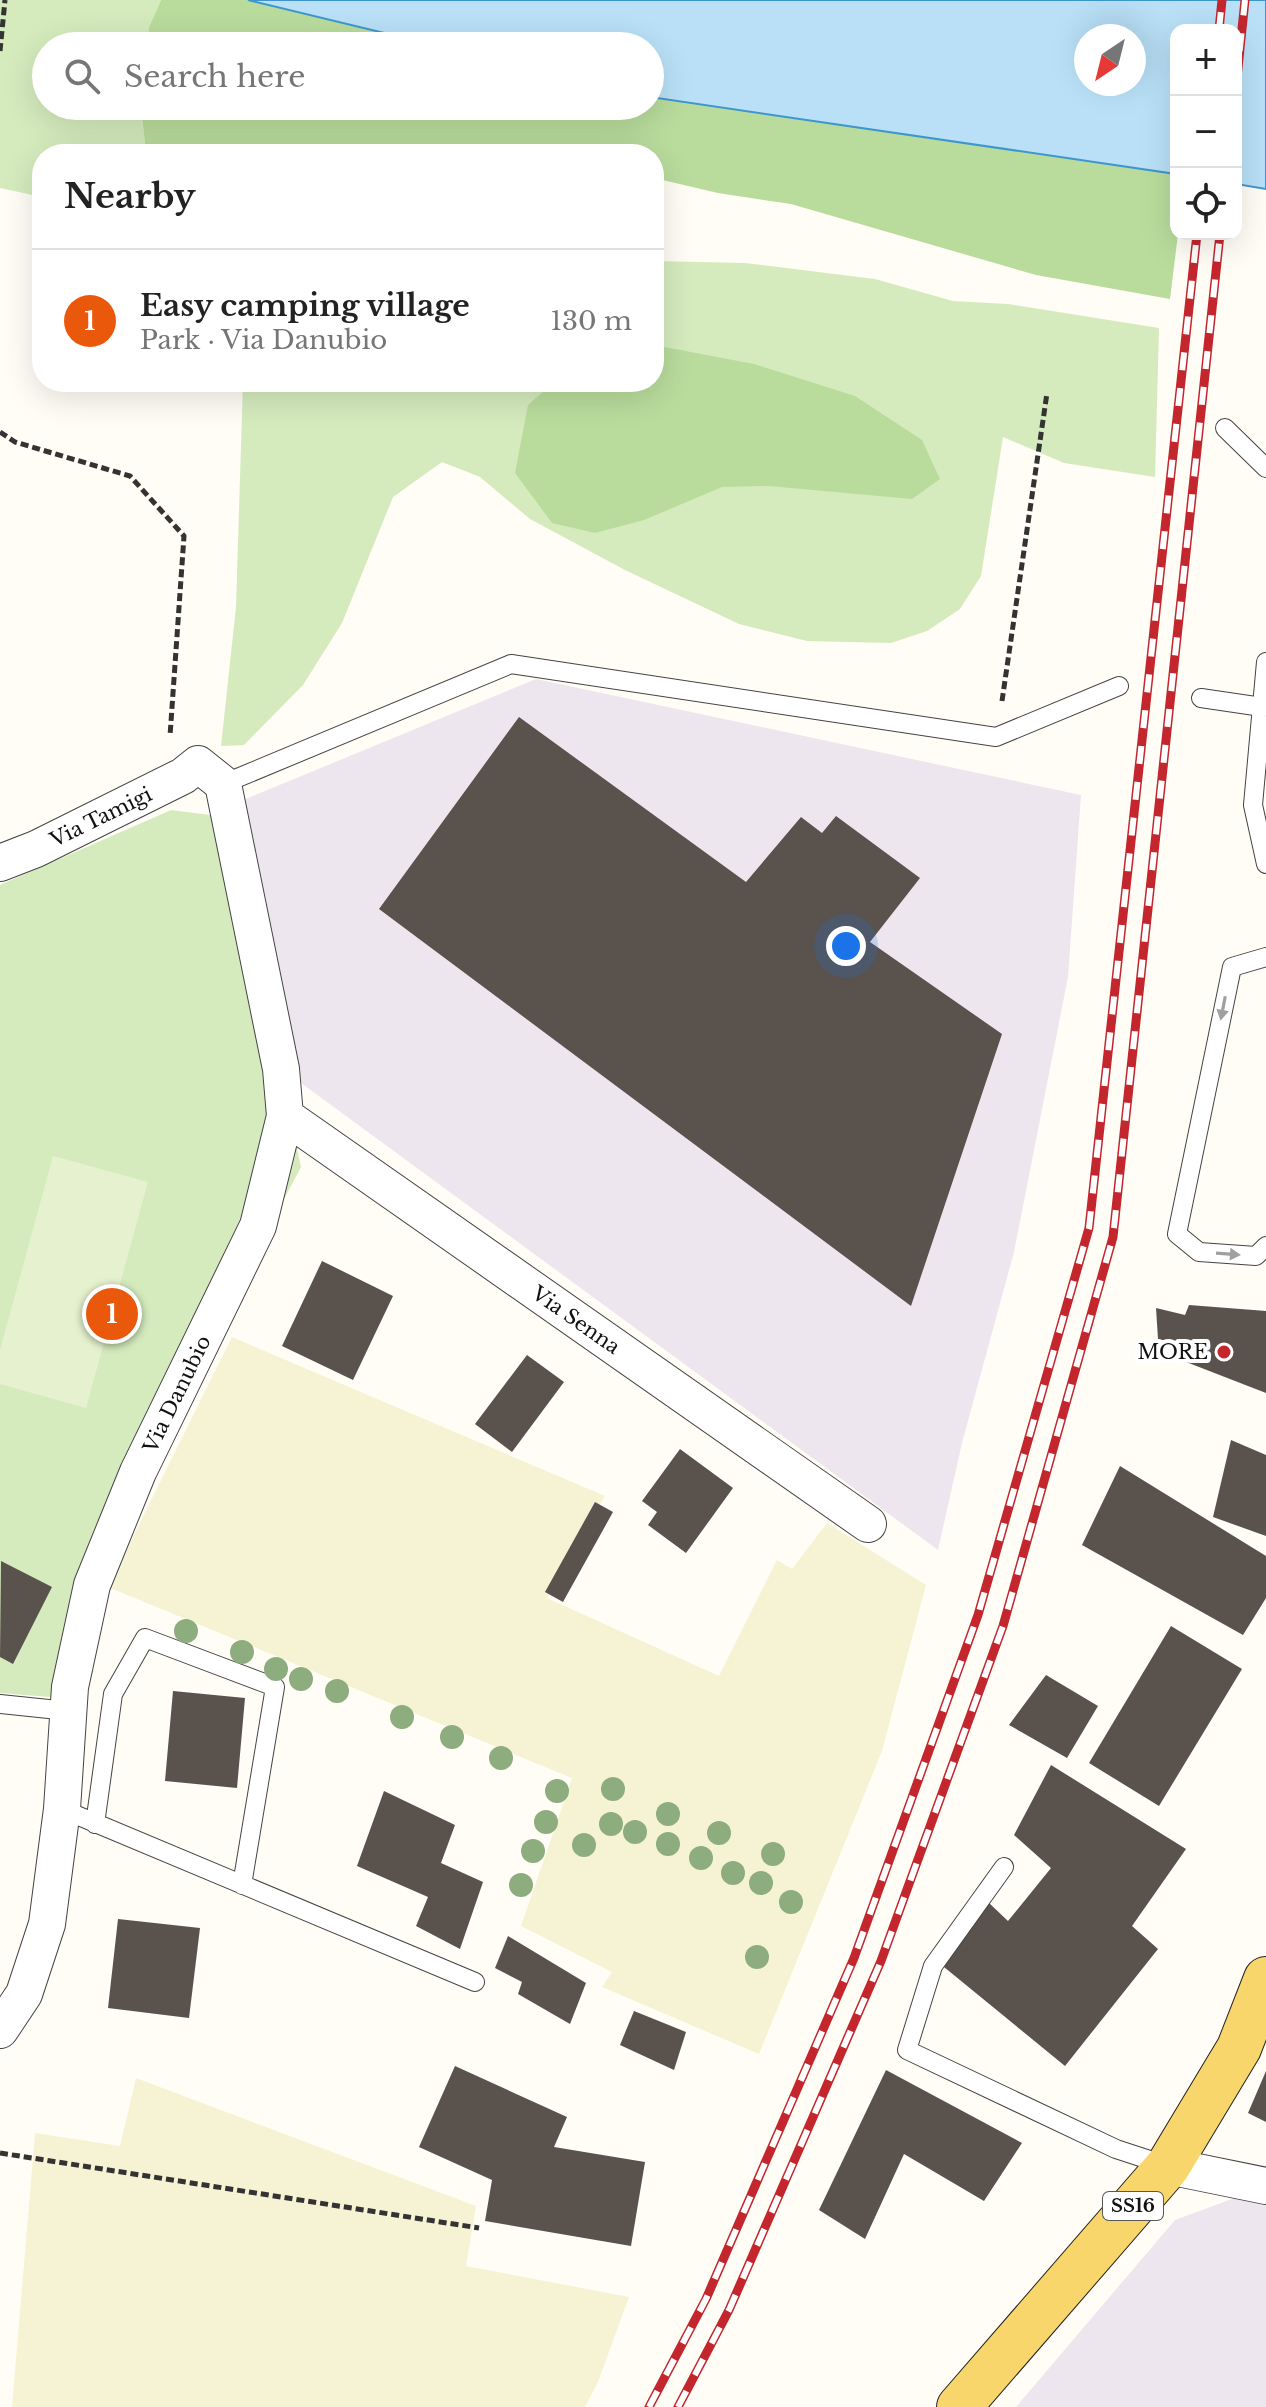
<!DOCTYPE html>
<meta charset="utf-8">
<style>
body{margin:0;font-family:"Libre Baskerville",serif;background:#f2f2f2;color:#222}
.controls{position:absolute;right:24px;top:24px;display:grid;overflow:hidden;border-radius:16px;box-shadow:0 8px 32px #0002}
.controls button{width:72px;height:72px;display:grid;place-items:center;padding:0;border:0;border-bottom:2px solid #e0e0e0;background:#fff;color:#222;font:40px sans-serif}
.compass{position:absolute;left:1074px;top:24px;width:72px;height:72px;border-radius:50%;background:#fff;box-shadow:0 8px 32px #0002;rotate:215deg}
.you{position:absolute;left:846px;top:946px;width:28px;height:28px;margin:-20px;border:6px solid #fff;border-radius:50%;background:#1a73e8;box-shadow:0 0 0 12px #1a73e833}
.badge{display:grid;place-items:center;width:52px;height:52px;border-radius:50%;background:#ea580c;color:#fff;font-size:26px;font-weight:700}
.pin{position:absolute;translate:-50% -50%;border:4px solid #fff;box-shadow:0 2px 8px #0006}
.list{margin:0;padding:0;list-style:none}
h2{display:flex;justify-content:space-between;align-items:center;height:104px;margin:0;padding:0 32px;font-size:34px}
h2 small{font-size:26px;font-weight:400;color:#767676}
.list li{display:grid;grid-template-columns:52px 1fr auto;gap:24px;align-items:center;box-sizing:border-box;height:144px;padding:0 32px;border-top:2px solid #e0e0e0}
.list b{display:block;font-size:30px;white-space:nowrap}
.list p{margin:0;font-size:26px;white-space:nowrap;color:#767676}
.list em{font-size:26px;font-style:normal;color:#767676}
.icon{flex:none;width:44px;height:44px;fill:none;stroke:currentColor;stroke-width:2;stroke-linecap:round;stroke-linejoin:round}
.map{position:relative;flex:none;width:1266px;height:2407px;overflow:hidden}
.search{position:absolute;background:#fff;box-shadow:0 8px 32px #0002;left:32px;top:32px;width:632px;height:88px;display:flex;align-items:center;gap:20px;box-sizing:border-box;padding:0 28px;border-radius:44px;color:#767676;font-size:30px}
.panel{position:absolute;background:#fff;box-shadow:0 8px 32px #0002;left:32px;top:144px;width:632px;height:248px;border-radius:32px}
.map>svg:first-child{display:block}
.industrial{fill:#eee6ef}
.farmland{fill:#f6f3d4}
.green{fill:#d5ebbd}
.forest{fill:#b9dc9c}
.pitch{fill:#e6f2cf}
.water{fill:#b9e0f7;stroke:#3f96cf;stroke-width:2;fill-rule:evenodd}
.building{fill:#5a524d}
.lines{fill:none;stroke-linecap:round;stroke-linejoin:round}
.lane-casing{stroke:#444;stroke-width:20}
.street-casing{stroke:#444;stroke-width:38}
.primary-casing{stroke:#222;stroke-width:46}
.path{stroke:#333;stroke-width:5;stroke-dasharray:8 4;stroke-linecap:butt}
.lane{stroke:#fff;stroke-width:18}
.street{stroke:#fff;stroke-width:36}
.primary{stroke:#f9d66b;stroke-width:44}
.rail-casing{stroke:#c4262e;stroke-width:9}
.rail{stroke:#fff;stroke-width:6;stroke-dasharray:18;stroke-linecap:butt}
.tree{fill:#8dad7f}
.oneway{fill:#a0a0a0}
.poi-dot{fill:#c4262e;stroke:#fff;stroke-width:3}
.labels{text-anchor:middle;stroke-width:8;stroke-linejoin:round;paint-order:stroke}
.shield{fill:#fff;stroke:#585858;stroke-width:2}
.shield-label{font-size:18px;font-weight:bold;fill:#111}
.street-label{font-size:20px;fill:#111;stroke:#fff}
.poi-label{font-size:20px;fill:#111;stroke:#fff;text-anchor:end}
</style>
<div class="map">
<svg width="1266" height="2407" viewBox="0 0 1266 2407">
<rect width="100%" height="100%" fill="#fffdf5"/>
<path class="industrial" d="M536 679 1081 795 1068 977 1014 1252 962 1443 938 1550 301 1083 241 801Z
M1248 2193 1266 2198V2407H1016L1175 2220Z"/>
<path class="farmland" d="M232 1337 605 1496 547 1598 719 1676 777 1560 792 1569 827 1523 926 1585 882 1751 759 2054 602 1987 612 1972 521 1926 572 1778 108 1587Z
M136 2078 476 2206 466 2266 629 2297 598 2382 585 2407H12L35 2133 120 2146Z"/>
<path class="green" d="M0 0H161L149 27 147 46H46V106H141L146 154H42V197L0 188Z
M654 261 745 263 875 279 953 301 1008 304 1159 328 1155 477 1064 463 1003 437 981 576 960 609 927 631 891 643 807 641 739 624 625 570 530 519 480 477 442 462 393 497 342 623 303 685 244 745 221 746 236 607 243 382H654Z
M171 810 210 815 231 847 301 1167 146 1461 61 1698 0 1693V885Z"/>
<path class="forest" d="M161 0H248L438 46H147L149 27Z
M650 97 1176 174 1178 234 1170 299 1036 275 791 204 718 193 654 178V154H146L141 106H650Z
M654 345 754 364 855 396 922 440 940 479 912 499 769 486 722 487 644 520 595 533 552 523 515 473 528 405 554 382H654Z"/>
<path class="pitch" d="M53 1156 148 1182 86 1408 0 1384V1350Z"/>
<path class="water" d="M248 0H1266V189L1236 184V30H1176V174L650 97V46H438ZM1086 36H1134V84H1086Z"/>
<path class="building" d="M519 717 746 882 801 817 822 833 836 816 920 878 870 942 1002 1034 911 1306 379 909Z
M322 1261 393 1296 353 1380 282 1346Z
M1189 1305 1266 1311V1393L1181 1360 1184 1345 1158 1339 1156 1308 1185 1315Z
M527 1355 564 1382 512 1452 475 1424Z
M1231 1440 1266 1455V1536L1213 1517Z
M680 1449 733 1488 686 1553 648 1525 657 1512 642 1501Z
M1120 1466 1266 1556V1598L1243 1635 1082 1545Z
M595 1502 613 1512 563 1602 545 1592Z
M1 1561 52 1587 13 1664 0 1657Z
M1171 1626 1242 1669 1159 1806 1089 1763Z
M1046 1675 1098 1706 1067 1758 1009 1725Z
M173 1691 245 1698 237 1788 165 1781Z
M1051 1765 1186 1849 1132 1926 1158 1949 1065 2066 944 1967 988 1902 1008 1921 1051 1868 1014 1835Z
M384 1791 455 1825 441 1863 483 1882 460 1949 416 1926 428 1897 357 1866Z
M118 1919 200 1928 189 2018 108 2008Z
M508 1936 586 1983 570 2024 518 1994 522 1982 495 1968Z
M634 2011 686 2032 674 2070 620 2045Z
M455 2066 567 2117 554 2147 645 2162 631 2246 485 2221 492 2180 419 2147Z
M886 2070 1022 2143 984 2201 904 2154 865 2239 819 2210Z
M1266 2071V2122L1248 2113Z"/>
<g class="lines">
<defs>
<path id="lane" d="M1225 428 1266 468
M1266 662 1253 805 1266 864
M1201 698 1262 707
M223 784 511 664 996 737 1119 686
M1266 957 1232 967 1177 1234 1199 1252 1256 1256 1266 1246
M0 1704 68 1711
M62 1809 475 1982
M95 1824 113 1694 145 1638 275 1687 242 1885
M1004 1867 933 1966 907 2050 1116 2149 1168 2166"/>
<path id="street" d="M0 863 36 849 183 776 198 764 223 784 281 1069 285 1116 258 1226 138 1472 92 1585 70 1687 62 1809 47 1924 24 1994 0 2030
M285 1116 868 1524
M1168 2166 1266 2186"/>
<path id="primary" d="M959 2407 1168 2166 1239 2048 1266 1979"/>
</defs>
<use href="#lane" class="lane-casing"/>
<use href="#street" class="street-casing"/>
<use href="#primary" class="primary-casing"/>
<path class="path" d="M0 51 5 0
M0 432 15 442 130 476 184 536 170 736
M1002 701 1047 393
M0 2153 479 2228"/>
<use href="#lane" class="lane"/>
<use href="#street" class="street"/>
<use href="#primary" class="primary"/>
<defs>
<path id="rail" d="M1219 30 1222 0
M1236 87 1245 0
M649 2407 706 2299 854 1958 978 1615 1089 1228 1197 234
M678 2407 729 2310 881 1961 1003 1626 1113 1237 1220 234"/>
</defs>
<use href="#rail" class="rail-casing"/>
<use href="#rail" class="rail"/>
</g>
<g class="tree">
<circle cx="186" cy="1631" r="12"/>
<circle cx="242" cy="1652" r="12"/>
<circle cx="276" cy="1669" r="12"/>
<circle cx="301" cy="1679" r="12"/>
<circle cx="337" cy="1691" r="12"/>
<circle cx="402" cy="1717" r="12"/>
<circle cx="452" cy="1737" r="12"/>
<circle cx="501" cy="1758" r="12"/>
<circle cx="613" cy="1789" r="12"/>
<circle cx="557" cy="1791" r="12"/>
<circle cx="668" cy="1814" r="12"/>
<circle cx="546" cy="1822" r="12"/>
<circle cx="611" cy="1824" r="12"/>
<circle cx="635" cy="1832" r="12"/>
<circle cx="719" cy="1833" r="12"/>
<circle cx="668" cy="1844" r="12"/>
<circle cx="584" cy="1845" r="12"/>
<circle cx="533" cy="1851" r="12"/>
<circle cx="773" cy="1854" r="12"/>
<circle cx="701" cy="1858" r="12"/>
<circle cx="733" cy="1873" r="12"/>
<circle cx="761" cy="1883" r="12"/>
<circle cx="521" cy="1885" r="12"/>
<circle cx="791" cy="1902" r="12"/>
<circle cx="757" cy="1957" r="12"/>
</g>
<defs><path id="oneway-solid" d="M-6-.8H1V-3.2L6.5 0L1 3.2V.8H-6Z" transform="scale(2)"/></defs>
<g class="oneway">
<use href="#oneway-solid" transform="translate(1223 1008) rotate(101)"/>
<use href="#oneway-solid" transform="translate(1228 1254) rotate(4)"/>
</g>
<circle class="poi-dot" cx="1224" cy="1352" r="8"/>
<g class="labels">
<rect class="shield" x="1103" y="2192" width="60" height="28" rx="6"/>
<g class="shield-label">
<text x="1133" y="2212">SS16</text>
</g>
<g class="street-label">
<text transform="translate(101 817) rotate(-26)" y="7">Via Tamigi</text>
<text transform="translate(576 1320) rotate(35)" y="7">Via Senna</text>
<text transform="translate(177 1394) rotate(-64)" y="7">Via Danubio</text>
</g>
<g class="poi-label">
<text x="1208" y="1359">MORE</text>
</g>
</g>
</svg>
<div class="controls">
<button>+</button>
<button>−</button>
<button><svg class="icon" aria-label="locate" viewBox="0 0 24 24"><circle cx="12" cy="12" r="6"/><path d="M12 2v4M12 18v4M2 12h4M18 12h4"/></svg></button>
</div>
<svg class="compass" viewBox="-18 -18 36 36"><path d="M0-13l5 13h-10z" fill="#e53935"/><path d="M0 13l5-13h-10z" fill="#767676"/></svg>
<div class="you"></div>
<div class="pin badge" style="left:112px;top:1314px">1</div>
<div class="search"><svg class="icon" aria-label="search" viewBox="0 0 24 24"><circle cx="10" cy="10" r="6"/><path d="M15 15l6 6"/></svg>Search here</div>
<section class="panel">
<h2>Nearby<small></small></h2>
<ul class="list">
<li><span class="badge">1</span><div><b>Easy camping village</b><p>Park · Via Danubio</p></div><em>130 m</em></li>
</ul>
</section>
</div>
